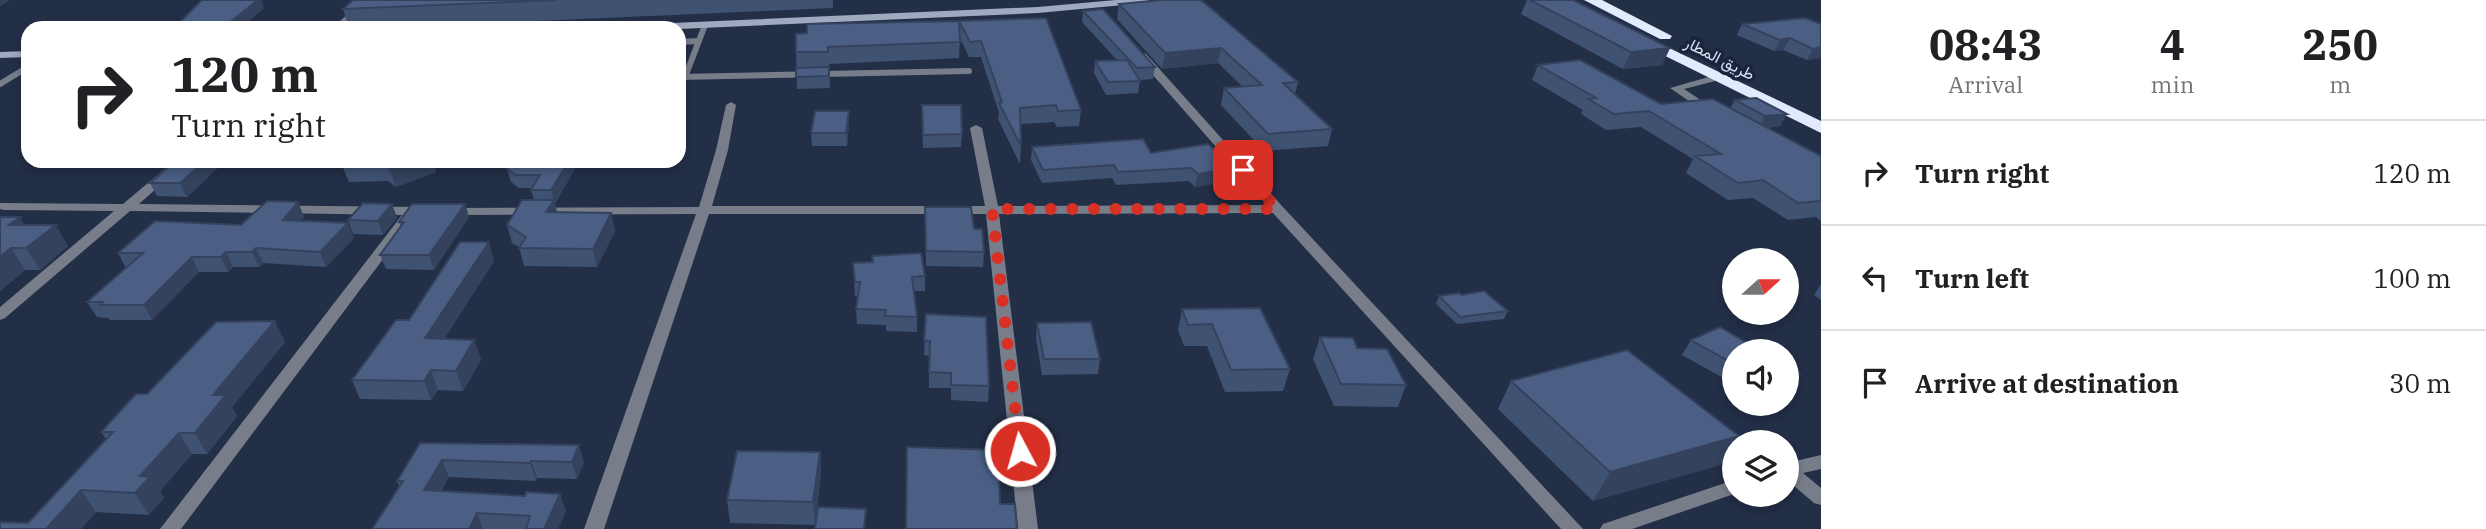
<!DOCTYPE html>
<meta charset="utf-8">
<style>
body{margin:0;font-family:"IBM Plex Serif",Vazirmatn,serif;background:#f2f2f2;color:#202124;height:100vh;display:flex;flex-direction:column;font-size:26px;white-space:nowrap}
*{box-sizing:border-box;margin:0}
p{font-size:23px;color:#757577}
.icon{flex:none;width:38px;height:38px;fill:none;stroke:currentColor;stroke-width:2;stroke-linecap:round;stroke-linejoin:round}
.map{position:relative;flex:1;overflow:hidden}
.panel{display:flex;flex-direction:column;background:#fff;width:665px}
.panel>*{flex:none}
.guide{position:absolute;left:21px;top:21px;width:665px;height:147px;border-radius:21px;box-shadow:0 4px 10px #0003;background:#fff;color:#202124;overflow:hidden}
.needle{width:46px;rotate:69deg}
.tools{position:absolute;left:1722px;top:248px;display:grid;gap:14px}
.tools a{display:grid;place-items:center;width:77px;height:77px;border-radius:50%;background:#fff;box-shadow:0 4px 10px #0003;font-size:35px}
.pin{position:absolute;display:grid;place-items:center;width:60px;height:60px;color:#fff;margin:-30px;border-radius:14px;box-shadow:0 4px 10px #0006}
.me{position:absolute;width:77px;margin:-38px;rotate:354deg;stroke-linejoin:round;filter:drop-shadow(0 0 5px #0008)}
.turn{display:flex;align-items:center;gap:24px;height:147px;padding:0 35px;font-size:32px}
.turn .icon{width:91px;height:91px;stroke-width:2.5}
.turn b{display:block;font-size:49px;line-height:60px}
.eta{display:flex;justify-content:space-evenly;align-items:center;height:119px;text-align:center}
.eta b{font-size:42px;font-weight:700;line-height:49px}
ul{padding:0;list-style:none}
li{display:flex;align-items:center;gap:21px;height:105px;padding:0 35px;border-top:2px solid #e0e0e0}
li div{flex:1}
li b{display:block;font-size:26px}
li em{font-style:normal}
main{display:flex;flex:1;min-height:0}
.map>svg:first-child{display:block}
.lines{fill:none;stroke-linecap:round;stroke-linejoin:round}
.lane{stroke:#777e8a;stroke-width:6}
.street{fill:#777e8a;fill-rule:evenodd}
.secondary{fill:#9faabe;fill-rule:evenodd}
.highway{fill:#e1ebfd;fill-rule:evenodd}
.wall{fill:#405272}
.shaded-wall{fill:#34425d}
.building{fill:#4b5f85;stroke:#34425d;stroke-width:2}
.route{stroke:#d93025;stroke-width:12;stroke-dasharray:0 21.6}
.labels{text-anchor:middle;stroke-width:7;stroke-linejoin:round;paint-order:stroke}
.far-street-label{font-size:16px;fill:#d8e0ef;stroke:#19253c}
</style>
<main>
<div class="map">
<svg width="1821" height="529" viewBox="0 0 1821 529">
<rect width="100%" height="100%" fill="#232f47"/>
<g class="lines">
<path class="lane" d="M679 42 698 41
M681 75 687 72 705 25
M679 77 969 71
M0 84 28 67"/>
<path class="street" d="M364 0H373L343 28H332Z
M1142 53 1146 54 1282 206 1583 529H1561L1273 213 999 214 1038 529H1018L986 214H709L604 529H584L696 214 449 215 443 211 444 208 699 207 716 150 726 105 731 102 736 105 728 150 712 206H985L970 128 976 125 982 128 998 206 1267 205 1138 58 1137 56Z
M1719 74 1724 77 1723 79 1684 89 1713 108V112H1705L1670 88Z
M174 161H187L139 204 425 207 431 211 425 215H416L181 529H160L402 215 130 211 5 318 0 320V307L114 211 4 210 0 209V203L123 204Z
M1821 455V469L1803 473 1821 488V505L1814 503 1787 480V463Z
M1734 480V494L1632 529H1600L1603 524Z"/>
<path class="secondary" d="M1116 0H1149L1145 3 1038 13 679 29 621 28 626 25 1038 7Z
M28 51V57L0 58V52Z"/>
<path class="highway" d="M1584 0H1602L1672 36 1670 39H1660Z
M1642 35 1821 121V133L1637 42 1635 39Z"/>
</g>
<path class="wall" d="M353 0H833V8L375 28H349L343 9Z
M1527 0H1573L1670 48 1662 65 1623 69 1521 14Z
M1119 4 1298 82 1295 94 1332 129 1328 146 1264 151 1221 105 1224 88 1243 87 1218 63 1162 69 1117 19Z
M264 8 240 28H174Z
M1083 11 1155 67 1153 79 1140 80 1138 93 1106 95 1094 73 1095 61 1117 60 1082 22Z
M959 21 1081 110 1079 126 1057 127 1054 122 1021 124V146L1020 164 998 119 999 113 981 57H969L960 38 959 58 829 64 830 88 797 89 796 52Z
M1742 24H1821V58L1807 60 1783 50 1774 51 1737 35Z
M1538 65 1661 104 1730 108 1735 100 1787 114 1780 126 1767 128 1821 156V221L1816 217 1788 220 1753 198 1728 200 1686 173 1693 159 1641 127 1606 130 1581 114 1583 110 1532 80Z
M922 105 962 134 961 147 923 148Z
M849 111V123L847 146H812L811 133Z
M1032 147 1151 153 1231 181 1195 187 1189 181 1116 185 1112 178 1042 183 1031 160Z
M175 161H225L187 197 157 196 150 183Z
M433 161 436 172 396 187 388 181 349 182 341 163Z
M577 165 555 204 557 212 611 213 615 231 597 267 524 266 519 247 512 243 507 225 534 200 531 190 532 188H519L511 182 507 169Z
M298 202 304 217 301 221 354 238 326 267 263 263 259 267H233L228 272H199L152 320H110L108 318 97 317 87 302 126 268 118 253 241 225Z
M392 204 397 218 383 235 353 234 348 220Z
M465 204 469 217 434 270 386 269 380 255 401 227 399 222Z
M925 207 974 229 984 252 983 267 926 266Z
M0 217 25 225 68 246 40 270H25L0 291Z
M494 261 444 339 474 340 481 360 463 391 438 390 431 400 360 399 352 380 409 320Z
M853 263 925 276V291H914L917 317V332L886 331V325L857 324 856 309 858 296H855Z
M1821 284V300L1814 295Z
M1462 295 1508 311 1504 319 1457 324 1436 304 1439 296Z
M1260 308 1290 369 1283 391 1225 392 1207 346H1184L1178 330 1182 309Z
M926 314 989 386 988 402 951 400V388H929V356L924 355Z
M1037 323 1100 359 1098 374 1042 375 1036 338Z
M1320 337 1357 348 1406 385 1398 407 1334 406 1313 359Z
M1691 340 1734 352V384L1682 355Z
M285 342 232 407 237 416 207 454H192L160 491 164 498 149 515 96 512 81 529H0L28 523 106 439 101 432Z
M1511 381 1739 436 1720 465 1593 501 1498 409Z
M420 443 584 462 577 479 537 478 536 481 449 477 441 491 566 511 558 529H372L399 486 397 481Z
M820 452 821 475 815 525 730 523 727 500Z"/>
<path class="shaded-wall" d="M0 0H10L0 6Z
M258 0H261L264 8 240 28H230L228 24Z
M679 30 681 48 679 61Z
M1790 38 1783 50 1774 51 1780 40Z
M1821 47V58L1807 60 1813 49Z
M1221 48 1218 63 1162 69 1165 53Z
M1670 48 1662 65 1623 69 1631 52Z
M849 111V123L847 146 846 133Z
M1787 114 1780 126 1758 129 1765 116Z
M205 161H225L187 197 180 183Z
M408 161H433L436 172 396 187 389 168Z
M569 161H577V165L555 204 551 190Z
M1234 168 1231 181 1195 187 1198 174Z
M554 200 558 217 546 212Z
M298 202 304 217 289 234 283 220Z
M392 204 397 218 383 235 378 221Z
M465 204 469 217 434 270 429 255Z
M611 213 615 231 597 267 593 249Z
M20 217 33 238 9 225Z
M348 223 354 238 326 267 320 252Z
M56 225 68 246 40 270 26 248Z
M489 242 494 261 432 358 425 338Z
M11 248 25 270 0 291V257Z
M256 248 263 263 259 267 252 252Z
M226 252 233 267 228 272 221 257Z
M192 257 199 272 152 320 144 305Z
M275 321 285 342 232 407 237 416 207 454 195 433 213 395Z
M474 340 481 360 463 391 456 371Z
M431 370 438 390 431 400 424 381Z
M1800 374 1789 389H1787V378Z
M179 433 192 454 160 491 164 498 149 515 135 493 140 476Z
M1739 436 1720 465 1593 501 1610 472Z
M579 445 584 462 577 479 572 462Z
M820 452 821 475 815 525 813 502Z
M442 460 449 477 432 508 424 490Z
M531 461 537 478 536 481 530 463Z
M81 490 96 512 81 529H46Z
M560 494 566 511 558 529H546L545 527Z
M477 513 483 529H469Z"/>
<path class="building" d="M202 0H258L228 24 204 25V28H174Z
M353 0H557L343 9Z
M1162 0H1201L1298 82 1283 83 1332 129 1268 134 1224 88 1262 85 1221 48 1165 53 1119 4Z
M1530 0H1573L1670 48 1631 52Z
M1103 9 1155 67 1137 68 1083 11Z
M1046 18 1081 110 1058 111 1056 105 1020 108 1021 146 999 103 1002 102 981 41 970 42 959 21Z
M1805 18 1821 24V47L1813 49 1790 38 1780 40 1742 24Z
M959 21 960 42 828 47V52H796V34L807 33V24Z
M1127 60 1140 81 1108 82 1095 61Z
M1580 60 1661 104 1713 99 1821 156V201L1798 203 1763 180 1738 183 1695 156 1721 154 1649 111 1614 114 1588 99 1596 98 1538 65Z
M829 67V76L796 77V68Z
M1756 98 1787 114 1765 116 1735 100Z
M922 105H961L962 134 923 135Z
M815 111H849L846 133H811Z
M1143 139 1151 153 1208 144 1234 168 1198 174 1191 168 1118 172 1114 165 1043 170 1032 147Z
M175 161H205L180 183H150Z
M343 161H408L389 168 382 162 341 163Z
M513 161H569L551 190H531L540 175H516L507 169Z
M522 200H554L546 212 611 213 593 249 519 248 526 237 507 225Z
M267 201 298 202 283 220 348 223 320 252 256 248 252 252H226L221 257H192L144 305H100L103 302H87L143 253H118L155 221 241 225Z
M363 203 392 204 378 221 348 220Z
M412 204H465L429 255H380L404 222H399Z
M925 207H971L974 229H982L984 252 926 251Z
M0 217H20L9 225H56L26 248H11L0 257Z
M460 242H489L425 338 474 340 456 371 431 370 424 381 352 380 396 320H409Z
M921 253 925 276 912 277 917 317 885 316 886 310 856 309 860 282H855L853 263 873 262 872 256Z
M1484 291 1508 311 1460 317 1439 296 1459 293 1462 295Z
M1260 308 1290 369 1231 370 1212 324 1188 325 1182 309Z
M926 314 986 317 989 386 951 385V373L929 372 930 341 924 340Z
M275 321 213 395H226L195 433H179L140 476 150 477 135 493 81 490 46 529H0V522L28 523 113 432H101L136 394H147L216 322Z
M1091 322 1100 359H1044L1037 323Z
M1720 327 1762 352H1734V364L1691 340Z
M1320 337 1353 338 1357 348 1387 349 1406 385 1341 384Z
M1627 350 1739 436 1610 472 1511 381Z
M1787 366 1800 374 1787 378Z
M420 443 579 445 572 462 531 461 530 463 442 460 424 490 525 496 526 492 560 494 545 527H557L556 529H526L530 516 477 513 469 529H372L403 481H397Z
M907 447 998 450 1000 504H1015L1017 529H906Z
M737 451 820 452 813 502 727 500Z
M818 507 866 509 864 529H815Z"/>
<g class="lines">
<path class="route" d="M1020 451 992 209H1277L1243 170"/>
</g>
<g class="labels">
<g class="far-street-label">
<text transform="translate(1720 58) rotate(27)" y="6">طريق المطار</text>
</g>
</g>
</svg>
<div class="tools">
<a><svg class="needle" viewBox="-14 -14 28 28"><path d="M0-13l5 13h-10z" fill="#e53935"/><path d="M0 13l5-13h-10z" fill="#757577"/></svg></a>
<a><svg class="icon" aria-label="sound" viewBox="0 0 24 24"><path d="M4 9h4l5-4v14l-5-4H4zM17 9q2 3 0 6"/></svg></a>
<a><svg class="icon" aria-label="layers" viewBox="0 0 24 24"><path d="M12 4l9 5-9 5-9-5zM3 14l9 5 9-5"/></svg></a>
</div>
<div class="pin" style="left:1243px;top:170px;background:#d93025"><svg class="icon" aria-label="arrive" viewBox="0 0 24 24"><path d="M6 21V4h12l-3 4 3 4H6"/></svg></div>
<svg class="me" style="left:1020px;top:451px" viewBox="-20 -20 40 40"><circle r="17" fill="#d93025" stroke="#fff" stroke-width="3"/><path d="M0-11L8 9 0 5-8 9z" fill="#fff"/></svg>
<div class="guide">
<div class="turn"><svg class="icon" aria-label="right" viewBox="0 0 24 24"><path d="M7 20v-9h11M14 6l5 5-5 5"/></svg><div><b>120 m</b>Turn right</div></div>
</div>
</div>
<section class="panel">
<div class="eta">
<div><b>08:43</b><p>Arrival</p></div>
<div><b>4</b><p>min</p></div>
<div><b>250</b><p>m</p></div>
</div>
<ul>
<li><svg class="icon" aria-label="right" viewBox="0 0 24 24"><path d="M7 20v-9h11M14 6l5 5-5 5"/></svg><div><b>Turn right</b></div><em>120 m</em></li>
<li><svg class="icon" aria-label="left" viewBox="0 0 24 24"><path d="M17 20v-9H6M10 6l-5 5 5 5"/></svg><div><b>Turn left</b></div><em>100 m</em></li>
<li><svg class="icon" aria-label="arrive" viewBox="0 0 24 24"><path d="M6 21V4h12l-3 4 3 4H6"/></svg><div><b>Arrive at destination</b></div><em>30 m</em></li>
</ul>
</section>
</main>
